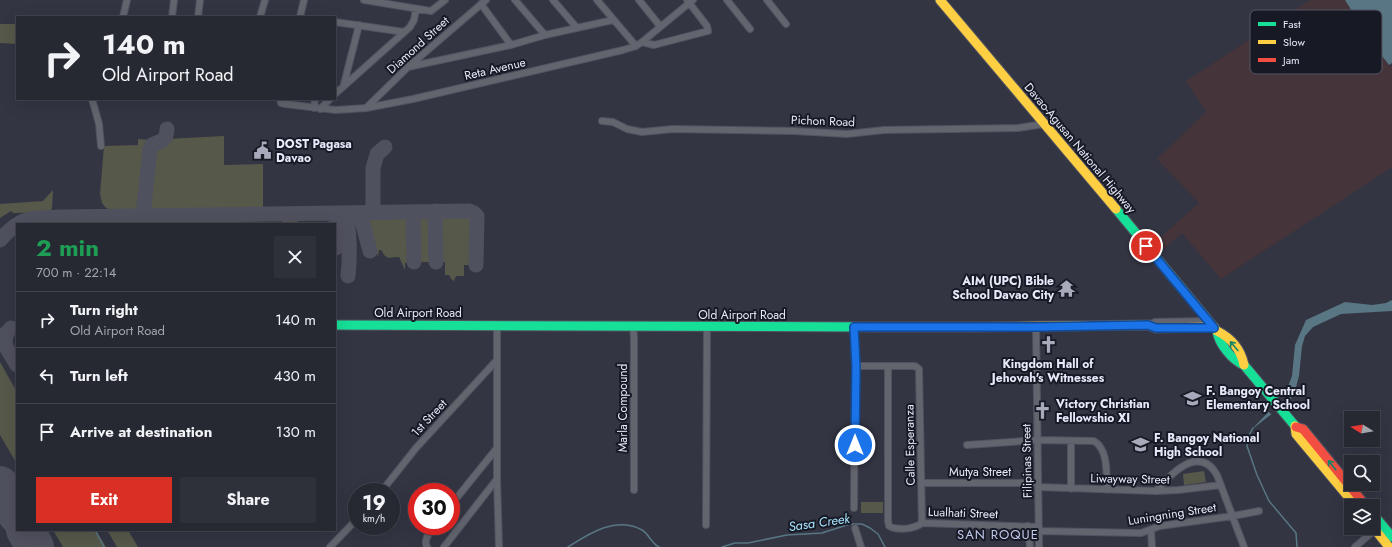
<!DOCTYPE html>
<meta charset="utf-8">
<style>
body{margin:0;font-family:Jost,sans-serif;background:#2e303a;color:#f1f3f6;height:100vh;display:flex;flex-direction:column;font-size:15px;white-space:nowrap}
*{box-sizing:border-box;margin:0}
p{font-size:13px;color:#a4a6ac}
.icon{flex:none;width:22px;height:22px;fill:none;stroke:currentColor;stroke-width:2;stroke-linecap:round;stroke-linejoin:round}
.map{position:relative;flex:1;overflow:hidden}
.sheet{position:absolute;left:16px;top:223px;width:320px;height:308px;display:flex;flex-direction:column;background:#262832;border-radius:0px;box-shadow:0 4px 16px #0002,0 0 0 1px #42444d}
.sheet>*{flex:none}
.hud{position:absolute;left:16px;top:16px;width:320px;height:84px;border-radius:0px;box-shadow:0 4px 16px #0002,0 0 0 1px #42444d;background:#262832;color:#f1f3f6;overflow:hidden}
.needle{width:26px;rotate:281deg}
.controls{position:absolute;left:1344px;top:411px;display:grid;gap:8px}
.controls a{display:grid;place-items:center;width:36px;height:36px;border-radius:0px;background:#262832;box-shadow:0 4px 16px #0002,0 0 0 1px #42444d;font-size:20px}
.speed{position:absolute;left:348px;top:483px;display:flex;gap:8px;font-size:20px;font-weight:700;text-align:center}
.speed>*{display:grid;place-content:center;width:52px;height:52px;border-radius:50%;background:#262832;box-shadow:0 4px 16px #0002,0 0 0 1px #42444d;line-height:1}
.speed small{font-size:10px;font-weight:400}
.speed .limit{border:6px solid #d22;background:#fff;color:#111}
.pin{position:absolute;display:grid;place-items:center;width:34px;height:34px;color:#fff;margin:-17px;border:2px solid #fff;border-radius:50%;box-shadow:0 1px 4px #0007}
.me{position:absolute;width:44px;margin:-22px;rotate:0deg;stroke-linejoin:round;filter:drop-shadow(0 0 3px #0008)}
.turn{display:flex;align-items:center;gap:14px;height:84px;padding:0 20px;font-size:18px}
.turn .icon{width:52px;height:52px;stroke-width:2.5}
.turn b{display:block;font-size:28px;line-height:34px}
.round{display:grid;place-items:center;flex:none;width:42px;height:42px;border-radius:0px;background:#2e303a}
.summary{display:flex;align-items:center;justify-content:space-between;height:68px;padding:0 20px}
h1{font-size:24px;font-weight:700;line-height:30px;color:#1e9e55}
.button{display:flex;gap:8px;margin-top:auto;padding:8px 20px}
.button a{flex:1;height:46px;border-radius:0px;background:#d93025;color:#fff;font-size:16px;font-weight:700;line-height:46px;text-align:center}
.button a+a{background:#2e303a;color:#f1f3f6}
ul{padding:0;list-style:none}
li{display:flex;align-items:center;gap:12px;height:56px;padding:0 20px;border-top:1px solid #42444d}
li div{flex:1}
li b{display:block;font-size:15px}
li em{font-style:normal}
.map>svg:first-child{display:block}
.industrial{fill:#453439}
.green{fill:#56584a}
.water{fill:#587683}
.pier{fill:#333543}
.lines{fill:none;stroke-linecap:round;stroke-linejoin:round}
.stream{stroke:#587683;stroke-width:1.5}
.taxiway{stroke:#50515e;stroke-width:15}
.runway{stroke:#50515e;stroke-width:38}
.street-casing{stroke:#515260;stroke-width:8}
.fast-casing{stroke:#515260;stroke-width:11}
.slow-casing{stroke:#515260;stroke-width:11}
.jam-casing{stroke:#515260;stroke-width:11}
.street{stroke:#62646e;stroke-width:6}
.fast{stroke:#16e098;stroke-width:9}
.slow{stroke:#ffcf43;stroke-width:9}
.jam{stroke:#f24e42;stroke-width:9}
.oneway{stroke:#168664}
.route-casing{stroke:#114b97;stroke-width:10}
.route{stroke:#1a73e8;stroke-width:7}
.labels{text-anchor:middle;stroke-width:4;stroke-linejoin:round;paint-order:stroke}
.street-label{font-size:12px;fill:#e6e9fa;stroke:#171925}
.poi-label{font-size:12px;font-weight:bold;fill:#e6e9fa;stroke:#171925;text-anchor:start}
.water-label{font-size:13px;font-style:italic;fill:#a7e5ff;stroke:#171925}
.neighbourhood-label{font-size:13px;letter-spacing:1px;fill:#c2c8ea;stroke:#171925}
.key{fill:#171925;stroke:#555765;stroke-width:1}
.key-label{font-size:11px;fill:#e6e9fa}
</style>
<div class="map">
<svg width="1392" height="547" viewBox="0 0 1392 547">
<rect width="100%" height="100%" fill="#333543"/>
<path class="industrial" d="M1310 0H1345L1370 40 1389 65 1392 67V167L1221 279 1182 233 1161 251 1154 243 1199 203 1157 159 1206 112 1186 81Z"/>
<path class="green" d="M0 24H17V44L0 43Z
M224 136V165L263 164V208L146 210 153 148 164 143 167 139Z
M138 139 149 140 140 207 136 210 111 211 105 207 102 203 100 194 104 146 138 145Z
M53 190 52 208 50 212 13 213 11 211 0 218V204L43 201Z
M471 216 474 218 475 221 474 263 471 265H464V276H456L454 281 452 280 449 275H445V262H438L437 245 440 244V237H437V217Z
M363 217H412V262L405 263V270L399 257H395L389 258 385 256 381 250H379L378 257 376 250 373 251Z
M416 217H433L434 237H432V245H434V262H416Z
M225 219 241 220 243 224H222L223 220Z
M282 219H296L299 224H282Z
M182 220V224H116L118 221Z
M205 220H216L218 224H201Z
M101 222 105 224H31L36 223Z
M0 362 17 392V464L0 435Z
M1204 471 1206 482 1184 485 1183 474Z
M861 502H883V513H861Z
M53 530H96L106 547H63Z
M107 530H128L138 547H117Z"/>
<path class="water" d="M1345 0H1392V63L1389 65 1370 40Z
M1392 300V311L1341 314 1313 327 1305 336 1302 346 1299 376 1295 391 1290 400 1251 430 1284 396 1287 389 1292 376 1295 345 1306 320 1345 302 1372 305 1386 303Z"/>
<path class="pier" d="M1283 394 1290 403 1273 416 1267 410Z"/>
<g class="lines">
<path class="stream" d="M1253 428 1248 437 1247 446 1257 475 1269 501 1296 533 1297 547
M95 530 104 547
M568 547C590 533 616 516 642 530 649 534 651 543 659 547
M722 547 735 543H748L787 535 822 533 850 524H862L870 528 878 534 885 547"/>
<path class="taxiway" d="M435 211 436 262
M413 212 414 262
M346 213C350 235 350 255 348 276
M360 213 370 251
M371 213 373 204V168L377 154 385 147
M143 216 150 150 152 145C162 140 166 142 167 129
M335 225C339 232 339 240 336 248
M0 240C23 214 31 219 63 217L469 211 474 213 477 216 476 265
M0 335 6 347C4 340 6 333 11 328
M0 341 6 347 17 365
M27 533 29 530"/>
<path class="runway" d="M0 485 17 515
M25 530 35 547"/>
<defs>
<path id="street" d="M364 0 431 11 445 0
M515 0 545 35
M553 0 577 28
M597 0 636 46
M639 0 660 26
M727 0 750 29
M767 0 786 24
M481 4 511 45
M123 17 127 0
M172 17 174 0
M198 17 200 0
M260 17 265 0
M300 17 304 0
M335 22 404 32
M642 42 654 45 708 31 707 26 687 0
M408 67 511 45 545 35 613 20
M344 84 359 25
M335 94 410 27 414 20 416 9
M92 99 99 124 101 146
M280 99 281 103 285 104 336 110 366 108 413 99 623 50 636 46 642 42 693 0
M314 108 315 99
M366 108 408 67 486 0
M320 109 330 99
M602 121 613 122 627 129 642 132 673 129 794 131 847 134 884 130 1018 128 1044 124
M497 325V479L499 547
M1148 325 1155 322 1209 321
M633 327 634 337V490
M854 327 855 366 854 508
M1036 327 1039 547
M855 366H915L919 369 922 523
M888 366V521L889 526C898 531 914 529 922 523L1039 527
M1071 441V489
M967 445 1038 440 1094 441C1109 450 1106 475 1107 490
M921 483H1038
M1038 487 1156 491 1178 490 1221 485
M1156 491C1170 475 1199 443 1217 475L1244 547
M381 492 416 448 496 361
M451 505 497 448
M706 525 707 327
M1028 526 1030 547
M855 528 861 547
M1151 530 1152 547
M1039 531 1141 533 1160 526 1233 516 1259 511
M330 547 357 519
M427 547C423 540 430 532 434 526
M444 547 497 479
M1355 547 1377 528"/>
<path id="fast" d="M1116 209 1217 331C1219 344 1232 360 1244 365L1296 427
M335 325 877 327
M1373 514 1392 537"/>
<path id="slow" d="M940 0 1116 209
M976 327 1148 325 1156 328 1214 327
M1217 331C1231 338 1241 350 1244 365
M1295 426 1296 434 1356 506
M1373 527 1389 547"/>
<path id="jam" d="M877 327H976
M1296 427 1303 429 1366 506"/>
</defs>
<use href="#street" class="street-casing"/>
<use href="#fast" class="fast-casing"/>
<use href="#slow" class="slow-casing"/>
<use href="#jam" class="jam-casing"/>
<use href="#street" class="street"/>
<use href="#fast" class="fast"/>
<use href="#slow" class="slow"/>
<use href="#jam" class="jam"/>
</g>
<defs><path id="oneway-shaft" d="M-6 0H5M1.5-3L5.5 0L1.5 3" fill="none" stroke-width="1.6" stroke-linecap="round" stroke-linejoin="round"/></defs>
<g class="oneway">
<use href="#oneway-shaft" transform="translate(1234 346) rotate(-130)"/>
<use href="#oneway-shaft" transform="translate(1332 465) rotate(-129)"/>
</g>
<g class="lines">
<defs>
<path id="route" d="M855 445 856 366 854 327H1036L1148 325 1156 328H1214L1146 246"/>
</defs>
<use href="#route" class="route-casing"/>
<use href="#route" class="route"/>
</g>
<defs>
<symbol id="civic-bare" viewBox="-9 -9 18 18"><path d="M-.6-6.5H3V-4.5H.6V-3L4-1V1h2V6H-6V1h2V-1L-.6-3ZM-1.2 2.5V6h2.4V2.5Z" fill="#a7aaba" stroke="#171925" stroke-width="2.5" paint-order="stroke"/></symbol>
<symbol id="temple-bare" viewBox="-9 -9 18 18"><path d="M0-6L5-2H3V0L6.5 2.5H4V6H1.5V3h-3V6H-4V2.5H-6.5L-3 0V-2H-5Z" fill="#a7aaba" stroke="#171925" stroke-width="2.5" paint-order="stroke"/></symbol>
<symbol id="church-bare" viewBox="-9 -9 18 18"><path d="M-1.2-6h2.4v3.5h3.3v2.4h-3.3V6h-2.4V-.1h-3.3v-2.4h3.3Z" fill="#a7aaba" stroke="#171925" stroke-width="2.5" paint-order="stroke"/></symbol>
<symbol id="school-bare" viewBox="-9 -9 18 18"><path d="M0-5L7-2L0 1L-7-2ZM-4 1L0 2.5L4 1V4Q0 6-4 4Z" fill="#a7aaba" stroke="#171925" stroke-width="2.5" paint-order="stroke"/></symbol>
</defs>
<g fill-rule="evenodd">
<use href="#civic-bare" x="250" y="138" width="25" height="25"/>
<use href="#temple-bare" x="1054" y="276" width="25" height="25"/>
<use href="#church-bare" x="1036" y="332" width="25" height="25"/>
<use href="#school-bare" x="1180" y="386" width="25" height="25"/>
<use href="#church-bare" x="1030" y="398" width="25" height="25"/>
<use href="#school-bare" x="1128" y="432" width="25" height="25"/>
</g>
<g class="labels">
<g class="street-label">
<text transform="translate(418 45) rotate(-42)" y="4">Diamond Street</text>
<text transform="translate(495 69) rotate(-13)" y="4">Reta Avenue</text>
<text transform="translate(823 121) rotate(2)" y="4">Pichon Road</text>
<text transform="translate(1080 148) rotate(50)" y="4">Davao-Agusan National Highway</text>
<text x="418" y="317">Old Airport Road</text>
<text x="742" y="319">Old Airport Road</text>
<text transform="translate(623 408) rotate(-90)" y="4">Marla Compound</text>
<text transform="translate(429 418) rotate(-47)" y="4">1st Street</text>
<text transform="translate(910 445) rotate(-91)" y="4">Calle Esperanza</text>
<text transform="translate(1027 461) rotate(-91)" y="4">Filipinas Street</text>
<text x="980" y="476">Mutya Street</text>
<text transform="translate(1130 479) rotate(1)" y="4">Liwayway Street</text>
<text transform="translate(963 513) rotate(2)" y="4">Lualhati Street</text>
<text transform="translate(1172 514) rotate(-9)" y="4">Luningning Street</text>
</g>
<g class="poi-label">
<text x="276" y="148">DOST Pagasa<tspan x="276" dy="14">Davao</tspan></text>
<text x="1054" y="285" text-anchor="end">AIM (UPC) Bible<tspan x="1054" dy="14">School Davao City</tspan></text>
<text x="1048" y="368" text-anchor="middle">Kingdom Hall of<tspan x="1048" dy="14">Jehovah's Witnesses</tspan></text>
<text x="1206" y="395">F. Bangoy Central<tspan x="1206" dy="14">Elementary School</tspan></text>
<text x="1056" y="408">Victory Christian<tspan x="1056" dy="14">Fellowshio XI</tspan></text>
<text x="1154" y="442">F. Bangoy National<tspan x="1154" dy="14">High School</tspan></text>
</g>
<g class="water-label">
<text transform="translate(819 522) rotate(-8)" y="5">Sasa Creek</text>
</g>
<g class="neighbourhood-label">
<text x="998" y="539">SAN ROQUE</text>
</g>
</g>
<rect x="1250" y="10" width="132" height="64" rx="6" class="key"/>
<rect x="1258" y="22" width="18" height="4" fill="#16e098"/>
<rect x="1258" y="40" width="18" height="4" fill="#ffcf43"/>
<rect x="1258" y="58" width="18" height="4" fill="#f24e42"/>
<g class="key-label">
<text x="1283" y="28">Fast</text>
<text x="1283" y="46">Slow</text>
<text x="1283" y="64">Jam</text>
</g>
</svg>
<div class="controls">
<a><svg class="needle" viewBox="-14 -14 28 28"><path d="M0-13l5 13h-10z" fill="#e53935"/><path d="M0 13l5-13h-10z" fill="#a4a6ac"/></svg></a>
<a><svg class="icon" aria-label="search" viewBox="0 0 24 24"><circle cx="10" cy="10" r="6"/><path d="M15 15l6 6"/></svg></a>
<a><svg class="icon" aria-label="layers" viewBox="0 0 24 24"><path d="M12 4l9 5-9 5-9-5zM3 14l9 5 9-5"/></svg></a>
</div>
<div class="speed"><div>19<small>km/h</small></div><div class="limit">30</div></div>
<div class="pin" style="left:1146px;top:246px;background:#d93025"><svg class="icon" aria-label="arrive" viewBox="0 0 24 24"><path d="M6 21V4h12l-3 4 3 4H6"/></svg></div>
<svg class="me" style="left:855px;top:445px" viewBox="-20 -20 40 40"><circle r="17" fill="#1a73e8" stroke="#fff" stroke-width="3"/><path d="M0-11L8 9 0 5-8 9z" fill="#fff"/></svg>
<div class="hud">
<div class="turn"><svg class="icon" aria-label="right" viewBox="0 0 24 24"><path d="M7 20v-9h11M14 6l5 5-5 5"/></svg><div><b>140 m</b>Old Airport Road</div></div>
</div>
<section class="sheet">
<div class="summary"><div><h1>2 min</h1><p>700 m · 22:14</p></div><a class="round"><svg class="icon" aria-label="close" viewBox="0 0 24 24"><path d="M6 6l12 12M18 6L6 18"/></svg></a></div>
<ul>
<li><svg class="icon" aria-label="right" viewBox="0 0 24 24"><path d="M7 20v-9h11M14 6l5 5-5 5"/></svg><div><b>Turn right</b><p>Old Airport Road</p></div><em>140 m</em></li>
<li><svg class="icon" aria-label="left" viewBox="0 0 24 24"><path d="M17 20v-9H6M10 6l-5 5 5 5"/></svg><div><b>Turn left</b></div><em>430 m</em></li>
<li><svg class="icon" aria-label="arrive" viewBox="0 0 24 24"><path d="M6 21V4h12l-3 4 3 4H6"/></svg><div><b>Arrive at destination</b></div><em>130 m</em></li>
</ul>
<div class="button"><a>Exit</a><a>Share</a></div>
</section>
</div>
